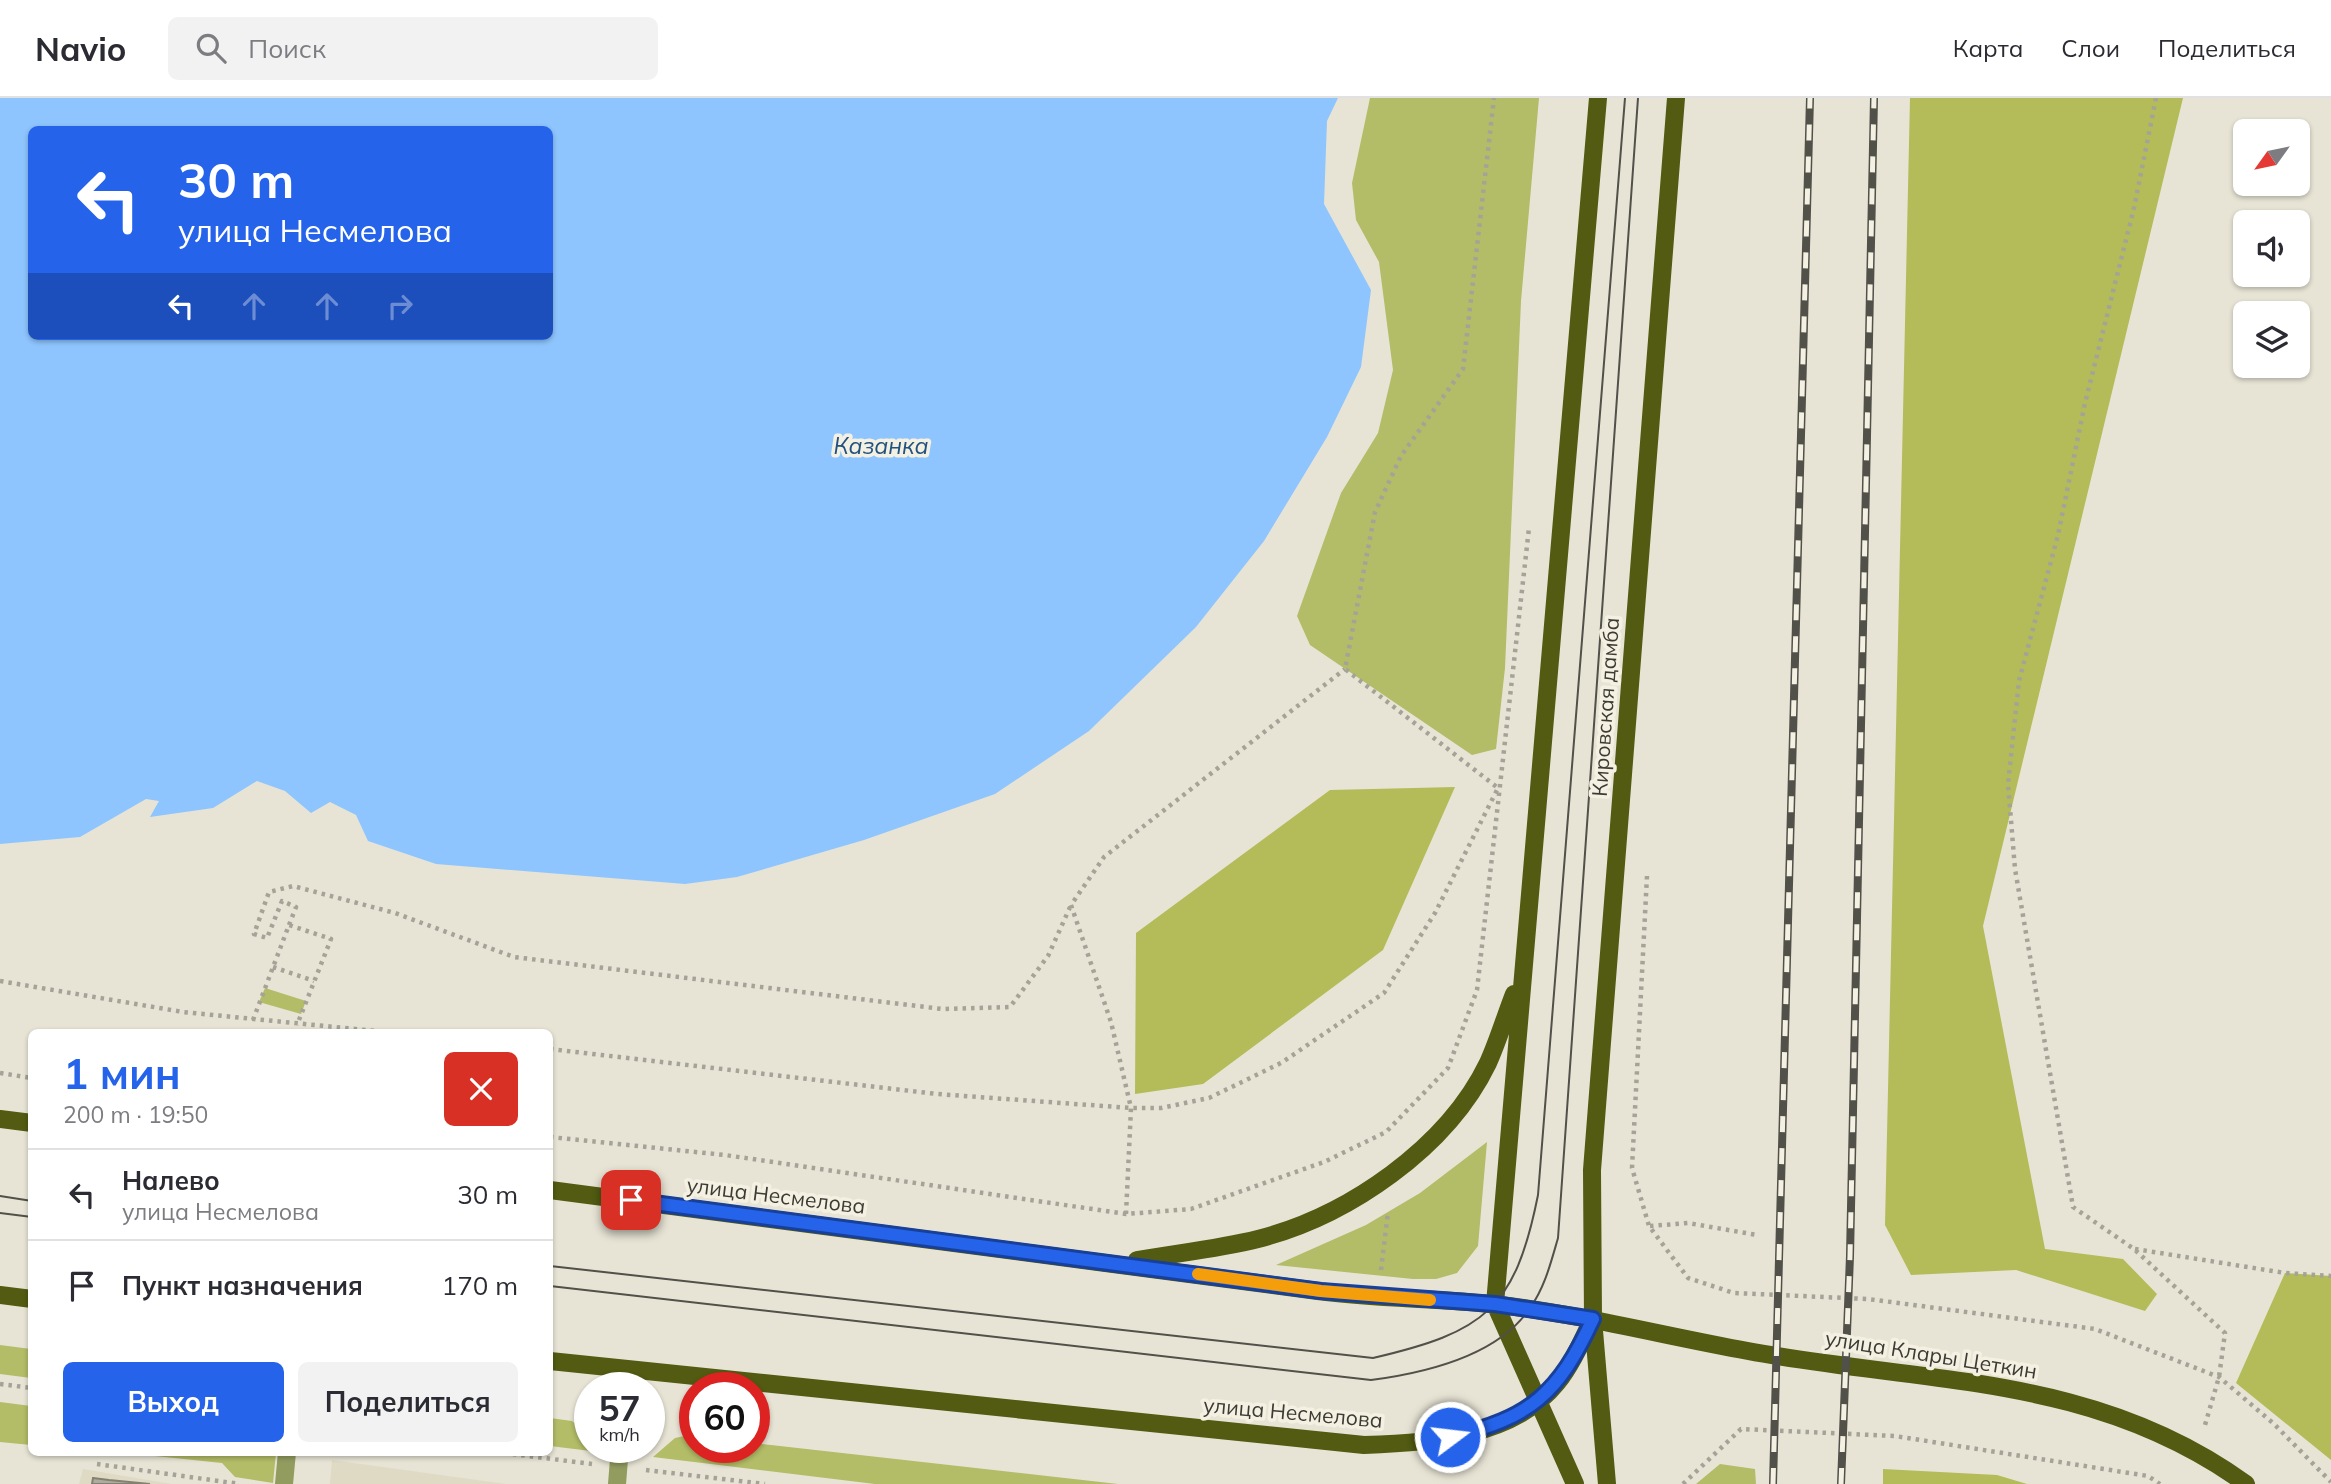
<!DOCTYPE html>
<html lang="ru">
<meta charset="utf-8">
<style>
body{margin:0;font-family:Mulish,sans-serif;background:#f2f2f3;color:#2b2b33;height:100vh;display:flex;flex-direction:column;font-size:26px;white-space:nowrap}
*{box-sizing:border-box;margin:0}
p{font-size:23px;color:#7c7c81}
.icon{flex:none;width:38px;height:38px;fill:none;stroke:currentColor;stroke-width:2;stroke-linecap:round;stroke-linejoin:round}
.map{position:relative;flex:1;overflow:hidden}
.sheet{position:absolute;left:28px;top:931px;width:525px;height:427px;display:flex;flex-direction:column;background:#fff;border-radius:10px;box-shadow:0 2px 5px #0004}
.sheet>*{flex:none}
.guide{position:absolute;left:28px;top:28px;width:525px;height:214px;border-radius:10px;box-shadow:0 2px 5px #0004;background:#2563eb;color:#fff;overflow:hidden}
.needle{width:46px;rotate:237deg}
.buttons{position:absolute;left:2233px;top:21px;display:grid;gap:14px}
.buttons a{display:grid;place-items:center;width:77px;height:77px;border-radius:10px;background:#fff;box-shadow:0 2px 5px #0004;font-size:35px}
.speed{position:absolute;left:574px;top:1274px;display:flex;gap:14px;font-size:35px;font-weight:700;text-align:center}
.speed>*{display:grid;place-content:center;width:91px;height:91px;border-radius:50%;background:#fff;box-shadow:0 2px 5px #0004;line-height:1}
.speed small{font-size:18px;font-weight:400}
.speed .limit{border:10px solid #d22;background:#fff;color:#111}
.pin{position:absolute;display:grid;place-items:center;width:60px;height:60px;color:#fff;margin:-30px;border-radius:14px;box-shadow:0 4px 10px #0006}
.me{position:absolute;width:77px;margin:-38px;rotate:75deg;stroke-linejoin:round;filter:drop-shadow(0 0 5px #0008)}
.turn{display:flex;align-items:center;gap:24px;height:147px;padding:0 35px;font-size:32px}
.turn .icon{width:91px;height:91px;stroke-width:2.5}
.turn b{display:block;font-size:49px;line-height:60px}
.lanes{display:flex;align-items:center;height:66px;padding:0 35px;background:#0003;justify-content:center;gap:35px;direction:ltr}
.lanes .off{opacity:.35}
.round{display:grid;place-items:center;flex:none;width:74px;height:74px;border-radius:10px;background:#f2f2f3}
.headline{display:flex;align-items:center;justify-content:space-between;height:119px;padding:0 35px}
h1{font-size:42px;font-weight:700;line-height:52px;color:#2563eb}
.primary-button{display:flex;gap:14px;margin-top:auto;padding:14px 35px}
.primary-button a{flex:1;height:80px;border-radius:10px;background:#2563eb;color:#fff;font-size:28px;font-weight:700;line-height:80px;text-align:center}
.primary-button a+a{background:#f2f2f3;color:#2b2b33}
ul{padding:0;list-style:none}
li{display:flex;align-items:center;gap:21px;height:91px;padding:0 35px;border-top:2px solid #e1e1e2}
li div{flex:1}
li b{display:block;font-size:26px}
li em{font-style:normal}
header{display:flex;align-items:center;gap:42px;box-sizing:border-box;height:98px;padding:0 35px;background:#fff;border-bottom:2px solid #e1e1e2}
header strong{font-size:33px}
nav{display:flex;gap:38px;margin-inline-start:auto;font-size:24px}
.search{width:490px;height:63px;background:#f2f2f3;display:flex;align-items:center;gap:18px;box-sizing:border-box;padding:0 24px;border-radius:10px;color:#7c7c81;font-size:26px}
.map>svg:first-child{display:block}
.built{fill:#dfdac4}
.green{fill:#b3bc67}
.forest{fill:#b3bc59}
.water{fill:#8ec5fe;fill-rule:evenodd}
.building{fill:#afac9e;stroke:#848173;stroke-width:2}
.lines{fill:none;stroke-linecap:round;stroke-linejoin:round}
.path{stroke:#a5a397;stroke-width:4.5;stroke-dasharray:3.5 5;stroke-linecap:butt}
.minor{stroke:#929c5f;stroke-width:18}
.major{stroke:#525b11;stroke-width:18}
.tram{stroke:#515049;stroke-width:2}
.rail-casing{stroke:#515049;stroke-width:8}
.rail{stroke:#f4f1e2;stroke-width:5;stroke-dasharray:16;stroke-linecap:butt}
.route-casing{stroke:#184099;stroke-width:18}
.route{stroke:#2563eb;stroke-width:12}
.slow{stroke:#f59e0b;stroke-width:12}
.labels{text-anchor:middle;stroke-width:7;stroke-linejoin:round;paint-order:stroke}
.street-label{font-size:21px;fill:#3c3b35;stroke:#f4f1e2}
.water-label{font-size:23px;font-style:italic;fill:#215280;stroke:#f4f1e2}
</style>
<header>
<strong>Navio</strong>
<div class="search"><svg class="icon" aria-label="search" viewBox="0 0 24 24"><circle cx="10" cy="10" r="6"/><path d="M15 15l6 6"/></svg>Поиск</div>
<nav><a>Карта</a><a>Слои</a><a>Поделиться</a></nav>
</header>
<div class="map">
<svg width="2331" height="1386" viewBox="0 0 2331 1386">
<rect width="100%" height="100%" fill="#e7e4d5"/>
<path class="built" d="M332 1362 506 1386H330Z
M83 1371 172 1386H79Z"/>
<path class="green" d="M1370 0H1539L1521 203 1505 570 1496 651 1472 657 1310 547 1297 518 1341 395 1378 335 1393 272 1379 164 1356 122 1352 85Z
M265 890 306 903 301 916 259 904Z
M1487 1044 1478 1148 1457 1175 1436 1181H1413L1276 1167 1366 1127 1420 1095Z
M0 1247 31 1251V1280L0 1276Z
M0 1304 31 1308V1347L0 1344Z
M550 1320 572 1323 588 1337 590 1349H596L599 1354 550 1348Z
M689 1337 695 1338V1349H754V1345L1118 1386H875L653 1359 675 1340Z
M126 1355H276L273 1385 235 1379 222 1365Z
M1720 1366 1755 1371 1756 1386H1696Z"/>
<path class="forest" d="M1910 0H2183L1983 828 2045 1151 2123 1161 2157 1196 2145 1213 2016 1172 1911 1177 1885 1127Z
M1455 689 1383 852 1203 986 1135 996 1136 835 1330 692Z
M2285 1175 2331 1178V1362L2236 1285Z
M1883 1371 1997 1377 2027 1386H1883Z"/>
<path class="water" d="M0 0H1338L1327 23 1324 106 1371 192 1361 269 1327 339 1264 443 1196 529 1089 633 995 696 864 742 737 779 685 786 436 766 368 743 356 717 330 704 311 715 285 693 257 683 213 710 150 719 159 703 146 701 80 739 0 746ZM32 32H550V238H32Z"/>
<path class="building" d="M93 1380 109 1382 150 1386H92Z"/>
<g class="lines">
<path class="path" d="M2156 0 2134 110 2085 305 2058 437 2019 583 2008 686 2015 771 2073 1109 2134 1151 2225 1235 2219 1279 2205 1327
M1647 778 1632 1070 1649 1128 1688 1180 1734 1195 1868 1201 2095 1231 2219 1279 2273 1325 2331 1384
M289 827 296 809 282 803 267 840 254 836 269 794 293 788 395 815 514 859 942 911 1010 909 1048 858 1071 807
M273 869 314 883
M0 883 183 914 386 934
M253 922 289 827 331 841 297 927
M550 951 937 996 1131 1010H1161L1209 1000 1281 965 1384 895 1435 815 1498 690 1345 571 1375 414 1401 358 1463 271 1494 0
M0 975 32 980
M550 1039 725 1057 1126 1116 1191 1111 1324 1064 1386 1034 1448 970 1477 892 1529 430
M1126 1116 1131 1010 1111 924 1071 807 1104 759 1345 571
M1650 1128 1688 1125 1757 1137
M2135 1151 2285 1175 2331 1178
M1381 1172 1388 1114
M0 1286 32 1290
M496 1354 592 1366
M97 1366 240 1386
M646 1372 765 1386
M1683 1386 1741 1331 1895 1338 2148 1378 2160 1386"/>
<path class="minor" d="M626 1290 628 1273
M284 1386 287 1354
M617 1386 620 1349"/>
<path class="major" d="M0 1021 32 1025
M550 1092C806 1125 1062 1159 1318 1193 1378 1201 1439 1200 1500 1207 1584 1217 1665 1238 1748 1253 1924 1286 2093 1275 2246 1386
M1137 1162C1177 1155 1218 1151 1258 1141 1348 1118 1447 1050 1488 965 1498 943 1505 919 1514 896
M0 1197 32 1201
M550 1263 1364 1347C1428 1345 1513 1340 1557 1285 1572 1266 1581 1245 1591 1224
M1575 1386 1495 1206 1598 0
M1607 1386 1593 1221 1592 1072 1676 0"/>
<path class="tram" d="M0 1098 32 1103
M0 1115 32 1119
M550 1168 1373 1260C1484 1234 1515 1212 1538 1097L1625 0
M550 1188 1371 1282C1424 1275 1498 1258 1530 1210 1545 1189 1551 1164 1558 1140L1638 0"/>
<defs>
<path id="rail" d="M1773 1386 1810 0
M1841 1386 1850 1158 1874 0"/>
</defs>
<use href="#rail" class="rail-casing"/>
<use href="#rail" class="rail"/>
</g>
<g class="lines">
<defs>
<path id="route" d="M631 1102 1321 1193 1495 1206 1593 1221C1558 1296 1531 1320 1450 1339"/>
</defs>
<use href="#route" class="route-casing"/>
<use href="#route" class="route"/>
<path class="slow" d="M1198 1176 1321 1193 1430 1202"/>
</g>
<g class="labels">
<g class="street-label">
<text transform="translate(1606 609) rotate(-86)" y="7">Кировская дамба</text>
<text transform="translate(776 1098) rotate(7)" y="7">улица Несмелова</text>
<text transform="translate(1931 1257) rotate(9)" y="7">улица Клары Цеткин</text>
<text transform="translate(1293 1315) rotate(5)" y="7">улица Несмелова</text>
</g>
<g class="water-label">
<text x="881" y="356">Казанка</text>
</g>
</g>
</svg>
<div class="buttons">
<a><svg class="needle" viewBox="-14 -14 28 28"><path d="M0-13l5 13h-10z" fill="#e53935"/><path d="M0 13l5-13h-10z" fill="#7c7c81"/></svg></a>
<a><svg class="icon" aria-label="sound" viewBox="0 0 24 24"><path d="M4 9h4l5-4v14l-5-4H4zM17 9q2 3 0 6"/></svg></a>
<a><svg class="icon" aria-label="layers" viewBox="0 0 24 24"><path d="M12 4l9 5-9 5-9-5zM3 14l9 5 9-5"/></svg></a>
</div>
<div class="speed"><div>57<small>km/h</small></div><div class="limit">60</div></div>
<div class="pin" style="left:631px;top:1102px;background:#d93025"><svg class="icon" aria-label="arrive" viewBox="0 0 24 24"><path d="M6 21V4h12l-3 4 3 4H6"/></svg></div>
<svg class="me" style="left:1450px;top:1339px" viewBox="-20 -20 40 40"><circle r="17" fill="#2563eb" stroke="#fff" stroke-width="3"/><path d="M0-11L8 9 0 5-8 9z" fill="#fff"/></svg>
<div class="guide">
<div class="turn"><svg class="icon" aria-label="left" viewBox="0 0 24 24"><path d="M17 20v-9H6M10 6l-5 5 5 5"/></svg><div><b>30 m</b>улица Несмелова</div></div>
<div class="lanes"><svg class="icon" aria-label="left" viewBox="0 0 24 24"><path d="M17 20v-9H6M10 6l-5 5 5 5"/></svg><svg class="icon off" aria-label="ahead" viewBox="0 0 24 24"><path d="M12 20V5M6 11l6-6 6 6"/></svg><svg class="icon off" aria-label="ahead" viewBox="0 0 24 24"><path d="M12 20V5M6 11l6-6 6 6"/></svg><svg class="icon off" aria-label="right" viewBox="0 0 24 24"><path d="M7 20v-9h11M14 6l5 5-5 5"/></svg></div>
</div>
<section class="sheet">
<div class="headline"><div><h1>1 мин</h1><p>200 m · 19:50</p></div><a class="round" style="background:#d93025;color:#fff"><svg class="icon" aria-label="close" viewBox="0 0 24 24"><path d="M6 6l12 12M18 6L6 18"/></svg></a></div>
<ul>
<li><svg class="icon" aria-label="left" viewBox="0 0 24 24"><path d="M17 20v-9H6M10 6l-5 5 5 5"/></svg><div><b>Налево</b><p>улица Несмелова</p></div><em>30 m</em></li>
<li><svg class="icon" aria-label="arrive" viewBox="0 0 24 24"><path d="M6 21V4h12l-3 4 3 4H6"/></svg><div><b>Пункт назначения</b></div><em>170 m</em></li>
</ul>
<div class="primary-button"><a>Выход</a><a>Поделиться</a></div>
</section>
</div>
